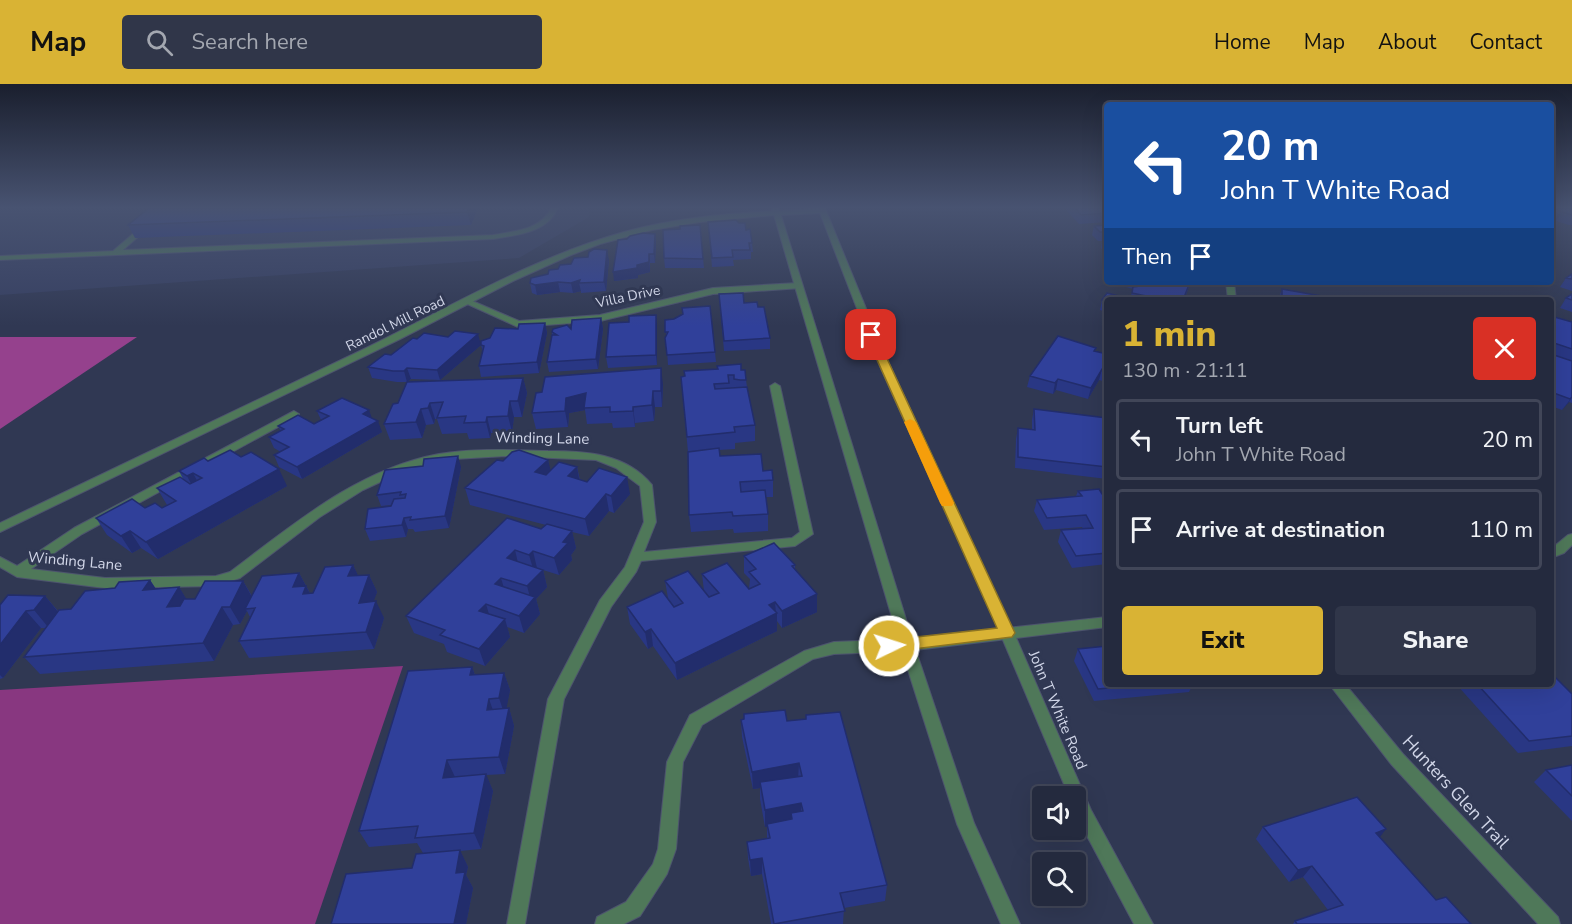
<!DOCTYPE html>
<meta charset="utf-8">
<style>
body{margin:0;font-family:"Nunito Sans",sans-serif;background:#303649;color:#f1f3f6;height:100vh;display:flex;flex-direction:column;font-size:22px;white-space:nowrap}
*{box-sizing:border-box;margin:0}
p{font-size:20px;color:#a3a7b0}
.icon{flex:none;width:33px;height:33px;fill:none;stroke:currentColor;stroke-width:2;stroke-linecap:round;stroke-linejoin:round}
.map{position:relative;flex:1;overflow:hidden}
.drawer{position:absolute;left:1104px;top:213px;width:450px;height:390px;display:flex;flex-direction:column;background:#242a3e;border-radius:6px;box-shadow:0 6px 24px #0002,0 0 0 2px #414658}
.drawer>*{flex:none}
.top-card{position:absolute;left:1104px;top:18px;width:450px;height:183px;border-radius:6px;box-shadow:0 6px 24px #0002,0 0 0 2px #414658;background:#1a4fa0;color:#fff;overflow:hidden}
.tools{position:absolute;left:1032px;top:702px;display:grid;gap:12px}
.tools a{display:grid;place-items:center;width:54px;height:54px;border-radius:6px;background:#242a3e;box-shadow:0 6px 24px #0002,0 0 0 2px #414658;font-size:30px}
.pin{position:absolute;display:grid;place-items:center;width:51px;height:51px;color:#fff;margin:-26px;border-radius:12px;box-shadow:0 3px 9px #0006}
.me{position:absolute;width:66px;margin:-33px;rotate:86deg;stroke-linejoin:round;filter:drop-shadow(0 0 4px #0008)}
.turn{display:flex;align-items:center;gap:21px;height:126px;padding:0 18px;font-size:27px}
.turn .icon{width:78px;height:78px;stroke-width:2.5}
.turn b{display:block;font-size:42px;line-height:51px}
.then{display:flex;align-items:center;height:57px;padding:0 18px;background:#0003;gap:12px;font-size:22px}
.round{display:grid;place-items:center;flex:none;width:63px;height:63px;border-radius:6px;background:#303649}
.summary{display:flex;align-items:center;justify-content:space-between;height:102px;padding:0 18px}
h1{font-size:36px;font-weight:800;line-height:45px;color:#d9b334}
.action{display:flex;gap:12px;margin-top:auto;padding:12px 18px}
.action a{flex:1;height:69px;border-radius:6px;background:#d9b334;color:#111;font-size:24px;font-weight:800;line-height:69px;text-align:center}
.action a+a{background:#303649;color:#f1f3f6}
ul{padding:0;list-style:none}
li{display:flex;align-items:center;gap:18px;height:81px;margin:0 12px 9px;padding:0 6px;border:3px solid #414658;border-radius:6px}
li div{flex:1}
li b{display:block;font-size:22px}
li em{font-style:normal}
header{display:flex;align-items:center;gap:36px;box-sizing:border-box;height:84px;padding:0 30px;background:#d9b334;color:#111}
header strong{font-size:28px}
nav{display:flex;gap:33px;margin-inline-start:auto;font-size:21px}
.search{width:420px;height:54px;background:#303649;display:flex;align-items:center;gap:15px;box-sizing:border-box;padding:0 21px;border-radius:6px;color:#a3a7b0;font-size:22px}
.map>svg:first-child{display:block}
.built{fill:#363f61}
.green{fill:#883780}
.forest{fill:#95418d}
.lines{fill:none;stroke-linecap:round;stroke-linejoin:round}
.service-casing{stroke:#4d546e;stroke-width:2}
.minor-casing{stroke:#4d546e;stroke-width:2}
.tertiary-casing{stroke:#4d546e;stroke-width:2}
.service{fill:#4f7859;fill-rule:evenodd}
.minor{fill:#4f7859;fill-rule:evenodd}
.tertiary{fill:#4f7859;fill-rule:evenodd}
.wall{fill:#293784}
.shaded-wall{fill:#222d6c}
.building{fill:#30409a;stroke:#222d6c;stroke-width:1.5}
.route{fill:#d9b334;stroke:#8d7422;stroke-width:1.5}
.slow{fill:#f59e0b}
.labels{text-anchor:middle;stroke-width:6;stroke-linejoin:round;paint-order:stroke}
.far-street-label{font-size:14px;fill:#d1d6e8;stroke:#303853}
.street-label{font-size:15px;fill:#d1d6e8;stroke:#303853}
.near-street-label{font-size:18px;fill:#d1d6e8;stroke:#303853}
</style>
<header>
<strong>Map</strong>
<div class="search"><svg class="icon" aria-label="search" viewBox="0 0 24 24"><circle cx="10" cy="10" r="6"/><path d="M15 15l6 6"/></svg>Search here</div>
<nav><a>Home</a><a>Map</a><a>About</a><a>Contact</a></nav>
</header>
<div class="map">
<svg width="1572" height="840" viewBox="0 0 1572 840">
<rect width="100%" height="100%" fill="#303853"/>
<path class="built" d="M0 124H590L589 133 519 174 0 211Z"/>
<path class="green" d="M403 582 315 840H0V606Z"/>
<path class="forest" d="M0 253H137L0 345Z"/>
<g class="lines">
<defs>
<path id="service" d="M163 124H171L123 166 493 151C514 147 541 146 551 124H558C547 149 517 151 493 155L0 176V172L113 167Z
M798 199 801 200V204L713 210 600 237 518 243 463 218 470 216 519 237 600 231 713 204Z"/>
<path id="minor" d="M1226 198H1234L1236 216H1228Z
M775 299 780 302 813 450 795 462 641 477 636 488 611 523 564 615 525 840H507L548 615 600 516 625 483 644 438 640 402 616 384 596 376 506 372 454 375 408 385 363 406 320 433 240 494 216 502 105 504 17 493 0 483V473L17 482 74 444 294 327 299 330 298 332 82 450 31 485 105 494 216 492 230 488C294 440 358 385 439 370 475 364 511 366 548 367 585 367 626 369 652 401L656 438 644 468 792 454 800 448 770 302Z
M1572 450V461L1564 469 1551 474V465L1568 451Z
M1107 533V543L907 567 834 570 813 575 702 641 683 678 676 765 667 790 640 832 624 840H595L597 833 626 818 653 780 658 765 667 678 690 631 804 567 834 558 907 555Z
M1329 600H1345L1403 670 1558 833 1560 840H1538L1391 680Z"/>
<path id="tertiary" d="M772 124H779V127L825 124 885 271 1014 549 1091 726 1153 840H1134L1079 737 1076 729V712H1069L1000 549 875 271 820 129 781 131 914 561 974 739 1020 840H1001L957 740 900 561 774 131 700 138 652 146 600 160 571 171 513 197 400 255 0 448V439C120 382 240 324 360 267 447 225 531 174 624 148 673 134 723 130 772 127Z"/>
</defs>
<use href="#service" class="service-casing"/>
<use href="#minor" class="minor-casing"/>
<use href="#tertiary" class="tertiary-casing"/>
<use href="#service" class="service"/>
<use href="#minor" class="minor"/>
<use href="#tertiary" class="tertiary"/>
</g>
<path class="wall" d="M149 124H478L471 141 135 154 128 141Z
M1066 124H1107V138L1079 140 1066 126Z
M1551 124H1572V141H1569L1556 137 1554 140Z
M708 138 746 146 752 159 753 168H751V175L733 176 734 182 712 183Z
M700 141 704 184H665L664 174 680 145Z
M1107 141V170L1101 164 1102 157H1098L1092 151 1094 142Z
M655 150 656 159 655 179H650V188L638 191V194L614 197 627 155Z
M609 176 606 207 581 209V207L573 209 560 208 537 211 532 209 530 199 558 185Z
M1572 190V207L1560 203 1566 194Z
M1128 198H1191L1184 216H1107V228L1100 226 1102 216 1130 215 1133 205 1126 203Z
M1282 205 1344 216H1278Z
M1572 210V228L1560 224 1566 214Z
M744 219 758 223 770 254V265L724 267 720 220Z
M1551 232 1572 238V319L1569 318 1562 326 1551 322Z
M601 234 603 245 598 285 549 288 547 278 552 251V248L571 245Z
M665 236 715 268 716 278 668 281Z
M629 238 657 241V281L608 284 606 273Z
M1107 238V252L1102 251 1105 241Z
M545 239 547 249 539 289 481 293 479 282 483 268 481 261 440 296 411 295 407 298 523 294 527 309 522 333H514L512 348 491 349 490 354 469 355 467 349 442 350 437 335H435L434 340 426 341 422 354 390 356 384 340 398 319 407 298H397L372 294 368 283 391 271 481 260 518 245Z
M1096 264 1095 267 1107 270V298L1099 296 1088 315 1056 306 1053 310 1027 303 1030 292Z
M741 286 746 296 747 303 755 341V357L735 359V365L719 366 720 372 763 387 773 396V413H766L768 430V447L734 449 733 445 691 448 689 431 688 368 681 293 684 292V287Z
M663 300 662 323H655L654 337 635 339V343L613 344 612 339 587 340 585 326 569 329 568 343 536 345 532 329Z
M1034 325 1107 334V395L1015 384 1016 355 1018 344 1032 346V336Z
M317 327 372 334 382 348 302 395 279 383 274 371 281 368 274 364 269 353 281 347 278 342 314 340 321 336Z
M548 376 550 387 577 383 580 396 630 410 614 429 609 427 589 452 572 448 576 464 571 471 572 476 559 491 543 486 547 503 536 515 540 530 524 549 507 543 510 553 485 582 447 568 444 560 414 549 406 532 541 445 546 441 470 421 465 404 503 377Z
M208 377 287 402 158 475 141 464 132 469 107 451 96 434 162 424 167 421 157 404 183 395 179 387Z
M461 383 449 444 415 448 413 445H408L406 453 370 457 365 445 392 421 381 422 377 411Z
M1078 407 1107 409V480L1072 484 1058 458 1061 446 1083 445 1082 443 1044 446 1034 427 1037 416 1076 412Z
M744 472 795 481V485L817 528 782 544 777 537V547L677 596 653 562 648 565 630 540 627 523 668 514 665 497 704 507 702 490 749 505 750 495 744 489Z
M353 481 358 492 369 491 377 508 373 517 384 534 374 565 249 574 239 557 250 533 247 527 240 540 233 541 214 577 40 590 24 573 46 544H41L3 594 0 595V521L45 512 58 527 71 525 115 504 150 496 156 505 179 503 186 515H195L243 497 252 512 299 489 310 509H313Z
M1078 565 1107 600H1193L1189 608 1094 617 1074 577Z
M472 583 475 591 504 589 510 606 506 624H509L514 642 505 690 486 691 493 707 481 765 460 767 468 783 466 791 473 804 466 840H331L412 784 423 769 417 759 369 763 359 747Z
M1456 600H1551L1572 610V662L1518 669Z
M806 631 887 801 885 817 844 824 843 840H771L762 790 751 792 748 774 747 758 767 754V742L765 743 760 715V704L753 705 742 653 741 636 787 637 806 635Z
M1572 681V737L1534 698 1546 686Z
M1263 743 1380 753 1436 816 1471 840H1293L1295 837 1328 826 1303 793 1289 798 1256 755Z"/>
<path class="shaded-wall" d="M469 124H478L471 141 467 128Z
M1556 126 1552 133 1560 131 1554 140 1551 141V127Z
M655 150 656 159 655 179 654 170Z
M607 166 609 176 606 207 604 198Z
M649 170 650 188 638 191V194L614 197 613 188 637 181Z
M580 196 579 199 581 207 573 209 571 199Z
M558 198 560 208 537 211 535 201Z
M656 231 657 241V281L656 271Z
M601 234 603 245 598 285 596 275Z
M545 239 547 249 539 289 537 278Z
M478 250 481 261 440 296 437 286Z
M407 284 411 295 407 298 404 287Z
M661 284 663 300 662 323 661 307Z
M1102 285 1099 296 1088 315 1091 304Z
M523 294 527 309 522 333 518 317Z
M1058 295 1056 306 1053 310 1055 299Z
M653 307 655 323 654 337 652 321Z
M586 309 585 326 569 329 568 343 565 327 566 314Z
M1572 313 1569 318 1562 326Z
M510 317 514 333 512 348 508 332Z
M430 319 435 335 434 340 428 324Z
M633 323 635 339V343L633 327Z
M421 325 426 341 422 354 416 338Z
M369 326 373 337 363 330Z
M487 333 491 349 490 354 486 338Z
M378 337 382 348 302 395 297 383Z
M458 372 461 383 449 444 445 432Z
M548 376 552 392 535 388Z
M577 383 580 400 568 392Z
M279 385 287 402 158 475 146 458Z
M193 389 202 406 196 409 187 392Z
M627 393 630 410 614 429 611 412Z
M606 410 609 427 589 452 585 435Z
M404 434 408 445 406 453 402 441Z
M130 447 141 464 132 469 121 452Z
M572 447 576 464 571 471 572 476 559 491 554 474 563 458Z
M515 466 519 483 507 474Z
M533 467 537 484 534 488 529 471Z
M353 481 361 498 348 492Z
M543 486 547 503 536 515 540 530 524 549 519 532 531 517 527 502Z
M299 489 315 519 293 503Z
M369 491 377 508 367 536 359 519Z
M501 494 506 511 495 500Z
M150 496 161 513 143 506Z
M243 497 253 515 245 525 247 527 240 540 230 523Z
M179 503 190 521 178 540 167 523Z
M817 510V528L782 544V527Z
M45 512 59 529 48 543 34 526Z
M376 517 384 534 374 565 366 548Z
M775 518 776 530 777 529V547L677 596 675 579 769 521Z
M486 520 491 537 479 527Z
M222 523 233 541 214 577 203 559Z
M26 527 41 544 3 594 0 591V561Z
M505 535 510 553 485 582 479 565Z
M651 545 653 562 648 565 645 548Z
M472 583 478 600 470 591Z
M504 589 510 606 505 632 499 614Z
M489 615 495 632 487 626Z
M509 624 514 642 505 690 499 673Z
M447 676 455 693 443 694Z
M799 679 798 696 760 698V704L753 705 752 688Z
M486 690 493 707 481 765 474 749Z
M801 719V736L791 729V738L765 743V726Z
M1386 745 1377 757 1376 749Z
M460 766 468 783 466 791 473 804 466 840H454L456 789Z
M762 774V790L751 792 750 776Z
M1312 782 1303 793 1289 798 1298 786Z"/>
<path class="building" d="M149 124H469L467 128 128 141Z
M1075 124H1107V129L1081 131Z
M1551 124H1572V131L1556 126 1551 127Z
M1551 128 1560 131 1551 133Z
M736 136 739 139H745L746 146 750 145 752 159H749L750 166H732L733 173 712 174 708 138Z
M700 141 703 175 664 174 663 146 680 145V142Z
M1107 141V148H1100L1094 142Z
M643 149 655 150 654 170H649V178L637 181V184L613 188 618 156 627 155 630 152Z
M594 165 607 166 604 198 579 199 580 196 571 199 558 198 535 201 530 199 531 194 548 190 549 186 558 185 560 181 571 180 574 174 588 173 589 168Z
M1572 190V195L1566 194Z
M1142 198H1190L1183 216H1165L1132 209 1133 203 1140 202Z
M1282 205 1344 216H1282Z
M743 209 744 219 757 218 758 223H764L770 254 724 257 719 210Z
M1107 209 1134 216H1107V217L1102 216Z
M1572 210V216L1566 214Z
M710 222 715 268 667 271 665 254 668 248H665V236L674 235 683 230 682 224Z
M656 231V271L606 273 609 239 629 238V232Z
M1551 232 1572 238V265L1551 258Z
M601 234 596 275 547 278 552 251H557L552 248 553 245 567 241 571 245 572 236Z
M545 239 537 278 479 282 484 262 481 261V257L490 254 495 244 518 245 519 240Z
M455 247 478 250 437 286 407 284 404 287H393L368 283 385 270 391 271 413 254 417 255 424 249 448 253Z
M1058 252 1096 264 1094 267 1107 270V286L1102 285 1091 304 1058 295 1055 299 1030 292Z
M1551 270 1572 277V313L1570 315 1551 308Z
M741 280V286H745L746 296H740L734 295V291H728L729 299 714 300 715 305 747 303 755 341 734 343 735 348 687 353 681 293 685 292 684 287 718 285 717 282Z
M661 284V307H653L652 321 633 323V327L610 328V323L584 324 586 309 566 314 565 327 532 329 536 309 542 308 545 293Z
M523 294 518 317H510L508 332 487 333 486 338 464 339 466 332 437 334 443 318 430 319 428 324 421 325 416 338 384 340 393 320 398 319 407 298Z
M342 314 369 326 363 330 378 337 297 383 274 371 289 363 269 353 284 345 278 342 298 331 314 340 329 332 317 327Z
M1034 325 1107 334V383L1018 373V344L1035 346Z
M719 364 720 372 761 370 763 387 772 386 773 396 740 398 741 408 765 406 768 430 733 432 732 428 689 431 688 368Z
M230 366 241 373 251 368 279 385 146 458 130 447 121 452 96 434 132 415 145 424 155 419 162 424 176 417 157 404 180 393 190 400 202 394 193 389 187 392 179 387 204 374 208 377Z
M519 366 548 376 535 388 546 391 559 378 577 383 568 392 587 398 599 384 627 393 611 412 606 410 585 435 465 404 497 376 503 377 512 368Z
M458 372 445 432 410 436 411 433 404 434 402 441 365 445 368 425 391 422 394 415 405 414 406 410 400 411 401 408 377 411 385 386 423 382 424 375Z
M1099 405 1102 410 1107 409V469L1076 472 1061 446 1093 444 1086 431 1047 434 1037 416 1082 412 1078 407Z
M507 434 541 445 547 440 572 447 563 458 568 459 554 474 533 467 529 471 515 466 507 474 543 486 527 502 501 494 495 500 535 513 519 532 486 520 479 527 505 535 479 565 440 551 445 546 406 532Z
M774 459 795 481 792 482 817 510 782 527 775 518 769 521 777 529 675 579 651 545 645 548 627 523 662 507 674 523 683 519 665 497 688 487 709 513 719 509 702 490 727 479 749 505 760 500 749 488 756 485 744 472Z
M353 481 348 492 369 491 359 519 376 517 366 548 239 557 255 524 245 525 262 492 299 489 293 503 306 502 303 510 313 509 325 483Z
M150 496 143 506 179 503 167 523 180 522 184 515H195L205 497H243L230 523H222L203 559 24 573 59 526 71 525 85 507 115 504 119 498Z
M8 511 45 512 34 526 26 527 0 561V521Z
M1107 562V600H1152L1098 605 1078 565Z
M472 583 470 591 504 589 499 614 489 615 487 626 509 624 499 673 447 676 443 694 486 690 474 749 415 754 418 742 359 747 408 587Z
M1551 589 1572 610V652L1529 657 1477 600H1551Z
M785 626 787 637 806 635V631L840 628 887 801 840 809 845 827 774 840 762 774 750 776 747 758 770 754 767 740 792 735 791 729 803 727 801 719 765 726 760 698 802 692 799 679 752 688 741 636 744 635V630Z
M1572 681V712L1546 686Z
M1357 713 1386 745 1376 749 1436 816 1446 813 1471 840H1297L1295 837 1343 821 1312 782 1298 786 1263 743Z
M460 766 456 789 465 788 454 840H331L346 790 412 784 416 770Z"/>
<linearGradient id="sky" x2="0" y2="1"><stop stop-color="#1a1f2e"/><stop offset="0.51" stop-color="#485371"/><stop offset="1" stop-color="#485371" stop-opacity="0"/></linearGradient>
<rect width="1572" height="242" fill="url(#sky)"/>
<path class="route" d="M871 248 876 251 1015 549 1012 553 889 568 883 566 881 562 883 557 889 556 997 544 866 251Z"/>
<path class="slow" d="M910 335 916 338 954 419 952 422H942L940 419 904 338Z"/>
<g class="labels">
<g class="far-street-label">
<text transform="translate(628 212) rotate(-12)" y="5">Villa Drive</text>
<text transform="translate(395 239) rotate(-26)" y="5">Randol Mill Road</text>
</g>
<g class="street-label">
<text transform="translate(542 354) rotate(1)" y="5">Winding Lane</text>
<text transform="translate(75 477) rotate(5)" y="5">Winding Lane</text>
<text transform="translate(1058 626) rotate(67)" y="5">John T White Road</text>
</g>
<g class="near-street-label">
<text transform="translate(1456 708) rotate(47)" y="6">Hunters Glen Trail</text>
</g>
</g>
</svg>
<div class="tools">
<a><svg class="icon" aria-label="sound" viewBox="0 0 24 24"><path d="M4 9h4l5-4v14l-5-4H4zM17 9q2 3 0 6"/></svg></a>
<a><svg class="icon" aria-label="search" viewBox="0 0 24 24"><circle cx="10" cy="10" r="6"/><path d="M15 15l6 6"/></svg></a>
</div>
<div class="pin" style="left:871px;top:251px;background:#d93025"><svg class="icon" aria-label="arrive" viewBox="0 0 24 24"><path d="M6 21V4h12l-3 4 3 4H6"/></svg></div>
<svg class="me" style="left:889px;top:562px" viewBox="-20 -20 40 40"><circle r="17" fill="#d9b334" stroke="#fff" stroke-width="3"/><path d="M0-11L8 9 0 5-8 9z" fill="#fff"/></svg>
<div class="top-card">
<div class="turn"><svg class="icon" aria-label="left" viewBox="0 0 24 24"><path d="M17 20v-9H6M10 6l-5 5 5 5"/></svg><div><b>20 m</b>John T White Road</div></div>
<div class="then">Then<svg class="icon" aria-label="arrive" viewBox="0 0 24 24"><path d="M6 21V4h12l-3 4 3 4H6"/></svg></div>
</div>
<section class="drawer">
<div class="summary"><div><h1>1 min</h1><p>130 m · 21:11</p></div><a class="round" style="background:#d93025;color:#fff"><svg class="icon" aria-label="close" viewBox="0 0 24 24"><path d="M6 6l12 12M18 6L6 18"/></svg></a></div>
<ul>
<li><svg class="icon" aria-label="left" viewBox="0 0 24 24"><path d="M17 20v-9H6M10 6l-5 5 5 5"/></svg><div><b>Turn left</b><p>John T White Road</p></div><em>20 m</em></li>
<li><svg class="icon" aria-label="arrive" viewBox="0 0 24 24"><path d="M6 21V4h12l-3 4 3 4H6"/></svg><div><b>Arrive at destination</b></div><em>110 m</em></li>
</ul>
<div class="action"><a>Exit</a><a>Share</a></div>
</section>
</div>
